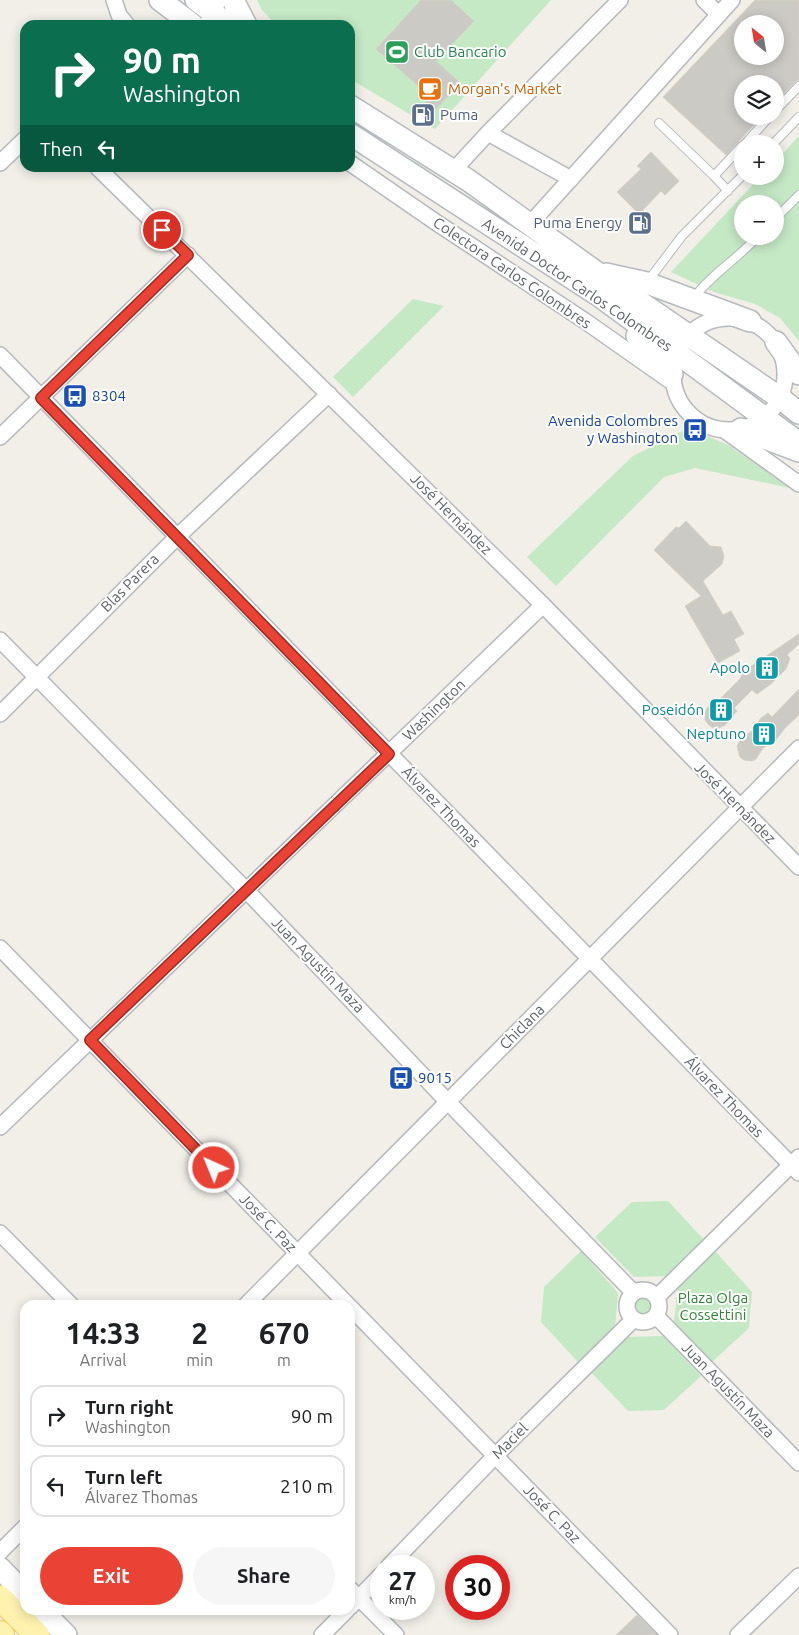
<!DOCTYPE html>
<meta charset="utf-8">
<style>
body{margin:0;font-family:Ubuntu,sans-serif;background:#f6f6f6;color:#202124;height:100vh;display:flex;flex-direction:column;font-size:19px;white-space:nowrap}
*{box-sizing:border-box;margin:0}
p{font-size:16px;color:#757577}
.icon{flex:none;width:28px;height:28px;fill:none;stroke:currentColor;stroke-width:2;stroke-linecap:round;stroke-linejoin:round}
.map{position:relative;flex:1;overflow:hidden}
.drawer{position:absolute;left:20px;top:1300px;width:335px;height:315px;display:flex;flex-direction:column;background:#fff;border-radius:15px;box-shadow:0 2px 12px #0003}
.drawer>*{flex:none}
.top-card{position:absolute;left:20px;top:20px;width:335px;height:152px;border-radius:15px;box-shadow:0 2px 12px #0003;background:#0b6e4f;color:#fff;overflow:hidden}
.needle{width:32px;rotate:330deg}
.fabs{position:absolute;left:734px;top:15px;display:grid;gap:10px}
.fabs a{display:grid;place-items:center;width:50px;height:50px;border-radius:50%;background:#fff;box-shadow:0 2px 12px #0003;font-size:25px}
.speed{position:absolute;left:370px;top:1555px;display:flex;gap:10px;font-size:25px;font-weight:700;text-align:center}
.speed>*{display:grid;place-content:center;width:65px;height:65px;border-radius:50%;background:#fff;box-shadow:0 2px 12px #0003;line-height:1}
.speed small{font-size:12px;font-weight:400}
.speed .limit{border:8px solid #d22;background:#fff;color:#111}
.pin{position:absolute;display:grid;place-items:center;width:42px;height:42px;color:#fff;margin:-21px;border:2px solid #fff;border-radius:50%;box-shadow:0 1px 5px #0007}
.me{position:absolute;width:55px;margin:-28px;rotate:316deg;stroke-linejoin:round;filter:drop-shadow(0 0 4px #0008)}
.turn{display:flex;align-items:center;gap:18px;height:105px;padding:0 20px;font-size:22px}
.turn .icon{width:65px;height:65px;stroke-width:2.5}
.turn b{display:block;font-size:35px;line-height:42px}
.then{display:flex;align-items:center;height:48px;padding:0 20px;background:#0003;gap:10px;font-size:19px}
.eta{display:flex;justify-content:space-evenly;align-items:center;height:85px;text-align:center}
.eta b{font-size:30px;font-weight:700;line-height:35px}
.button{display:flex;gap:10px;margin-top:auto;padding:10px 20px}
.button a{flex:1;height:58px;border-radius:30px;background:#ea4335;color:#fff;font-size:20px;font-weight:700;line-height:58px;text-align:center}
.button a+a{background:#f6f6f6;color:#202124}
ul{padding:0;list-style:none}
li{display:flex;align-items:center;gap:15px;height:62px;margin:0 10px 8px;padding:0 10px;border:2px solid #e0e0e0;border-radius:15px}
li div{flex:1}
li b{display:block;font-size:19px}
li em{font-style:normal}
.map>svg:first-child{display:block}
.green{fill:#c5e8c5;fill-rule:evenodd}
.building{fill:#cccac5;stroke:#d6d1c6;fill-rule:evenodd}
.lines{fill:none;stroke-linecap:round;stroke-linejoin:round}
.lane-casing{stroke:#b5b8bc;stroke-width:10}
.street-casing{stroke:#b5b8bc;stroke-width:18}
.secondary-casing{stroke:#b6babf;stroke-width:24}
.primary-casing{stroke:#f2c960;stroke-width:26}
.lane{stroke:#fff;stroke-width:8}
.street{stroke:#fff;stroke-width:15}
.secondary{stroke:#fff;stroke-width:21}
.primary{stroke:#fff2af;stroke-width:24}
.route-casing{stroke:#982c22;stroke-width:12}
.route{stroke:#ea4335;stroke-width:9}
.labels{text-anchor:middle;stroke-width:4;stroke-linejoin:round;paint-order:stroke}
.leisure-label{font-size:15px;fill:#27864d;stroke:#fff;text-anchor:start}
.food-label{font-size:15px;fill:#c56008;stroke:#fff;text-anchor:start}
.service-label{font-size:15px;fill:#4e5e75;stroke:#fff;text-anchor:start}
.street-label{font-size:15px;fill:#5f6368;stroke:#fff}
.transit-label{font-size:15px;fill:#164399;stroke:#fff;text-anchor:start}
.culture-label{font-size:15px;fill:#0d838f;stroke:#fff;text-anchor:end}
.park-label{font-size:15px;fill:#348238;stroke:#fff}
</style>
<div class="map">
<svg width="799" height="1635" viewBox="0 0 799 1635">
<rect width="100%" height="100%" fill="#f1efe8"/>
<path class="green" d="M257 0H551L435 129 350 79V25H276L262 10Z
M799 136V341L780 318 755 304 714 292 671 272 761 176H775V162ZM742 204H775V236H742Z
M413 299 444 306 353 397 333 377Z
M688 428 728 445 790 488 695 468 664 477 556 586 527 557 633 456Z
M668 1201 706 1242 670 1276 634 1277 595 1237 632 1202Z
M581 1251 618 1293 615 1328 578 1362 541 1322 544 1287Z
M715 1251 752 1292 749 1328 712 1362 674 1322 678 1286Z
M633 1307a10 10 0 1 1 20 0a10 10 0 1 1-20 0Z
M663 1336 701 1376 664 1410 628 1411 590 1371 627 1337Z"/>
<path class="building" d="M421 0H451L474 21 436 61 460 83 435 110 426 124 416 117 430 96 376 49Z
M755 0H799V80L795 82 775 103V84H742V116H762L726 155 663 97ZM742 24H775V56H742Z
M651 152 679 181 665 195 661 191 639 214 617 192 641 169 637 166Z
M686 521 710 546 721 547 724 556 722 564 703 581 723 615 731 611 744 634 734 639 740 651 718 663 685 606 701 596 654 550 676 527 679 528Z
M799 634V644L787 655 790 658 786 669 771 684 757 694 752 690 734 708 737 711 725 725 719 728H713L709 725 705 720V713L707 708 717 702 739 680 748 665 750 667Z
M799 689V715L785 728 775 741 763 748 756 759 752 761 744 760 740 757 737 746 741 739 752 731 761 718 768 713 772 717Z
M637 1615 657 1635H616Z"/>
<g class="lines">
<defs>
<path id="lane" d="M775 111 799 86
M659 123 714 176 728 191
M745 144 770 116
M773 144 799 117
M714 176 742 146
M775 219 799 195
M648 281 682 236 742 176
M694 298C708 277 740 257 758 236"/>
<path id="street" d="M114 0 119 15 127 25
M704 0 719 15
M206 25 214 13 218 0
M488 133 571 179
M0 163 25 139
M350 163 437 223 585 321 669 380
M98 168 543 605 799 867
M453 171 488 133 620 0
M530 224 732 0
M673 374a56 56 0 1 1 112 0a56 56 0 1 1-112 0Z
M0 355 799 1173
M724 430 799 484
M0 437 188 255
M0 640 246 890 447 1101 634 1293
M0 714 177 537 329 394
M0 948 348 1305
M0 1127 543 605
M0 1233 71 1305
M627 1306a16 16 0 1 1 32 0a16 16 0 1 1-32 0Z
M657 1297 799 1157
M246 1305 799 748
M350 1307 670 1635
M656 1316 799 1463
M0 1552 25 1527
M389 1566 496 1455 634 1319
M350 1589 396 1635
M350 1607 381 1575
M322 1635 347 1610
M738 1635 799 1576"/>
<path id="secondary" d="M160 0 193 25
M196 0 229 25
M233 0 246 25
M350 106 468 180 596 272 780 398 799 413
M350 134 601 297 799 443
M606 274 647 283 750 321
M637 336 672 374
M776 342 799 374
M741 429 799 451
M0 1568 25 1594
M41 1610 66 1635"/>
<path id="primary" d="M0 1598 37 1635
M0 1633 2 1635"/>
</defs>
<use href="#lane" class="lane-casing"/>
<use href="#street" class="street-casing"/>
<use href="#secondary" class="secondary-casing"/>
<use href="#primary" class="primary-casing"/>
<use href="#lane" class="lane"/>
<use href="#street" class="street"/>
<use href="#secondary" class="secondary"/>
<use href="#primary" class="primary"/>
</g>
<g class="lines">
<defs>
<path id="route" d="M162 230 188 255 41 398 389 754 90 1040 214 1168"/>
</defs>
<use href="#route" class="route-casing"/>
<use href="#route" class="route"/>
</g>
<defs>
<symbol id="stadium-square" viewBox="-11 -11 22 22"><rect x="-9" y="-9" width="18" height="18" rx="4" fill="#2e9e5b" stroke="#fff"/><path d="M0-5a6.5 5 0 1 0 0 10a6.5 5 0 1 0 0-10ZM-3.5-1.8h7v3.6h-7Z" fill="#fff"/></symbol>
<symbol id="cafe-square" viewBox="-11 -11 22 22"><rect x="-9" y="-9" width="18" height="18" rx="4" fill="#e8710a" stroke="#fff"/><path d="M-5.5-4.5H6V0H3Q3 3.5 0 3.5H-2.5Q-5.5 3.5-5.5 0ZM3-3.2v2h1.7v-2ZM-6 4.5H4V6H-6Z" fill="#fff"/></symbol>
<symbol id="fuel-square" viewBox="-11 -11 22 22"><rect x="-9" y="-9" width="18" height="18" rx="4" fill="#5c6f8a" stroke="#fff"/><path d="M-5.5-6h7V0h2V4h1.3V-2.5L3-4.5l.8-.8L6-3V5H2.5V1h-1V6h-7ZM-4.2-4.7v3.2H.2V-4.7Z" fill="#fff"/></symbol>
<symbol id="bus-square" viewBox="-11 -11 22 22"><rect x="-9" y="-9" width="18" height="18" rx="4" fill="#1a4fb4" stroke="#fff"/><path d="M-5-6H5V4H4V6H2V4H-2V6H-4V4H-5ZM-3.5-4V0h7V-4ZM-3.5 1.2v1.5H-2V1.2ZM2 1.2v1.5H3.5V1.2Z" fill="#fff"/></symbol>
<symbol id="building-square" viewBox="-11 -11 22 22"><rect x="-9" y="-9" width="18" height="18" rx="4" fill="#0f9aa8" stroke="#fff"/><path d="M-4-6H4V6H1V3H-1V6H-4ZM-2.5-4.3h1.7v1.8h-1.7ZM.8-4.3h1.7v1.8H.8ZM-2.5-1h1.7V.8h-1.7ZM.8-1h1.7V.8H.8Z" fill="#fff"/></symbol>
</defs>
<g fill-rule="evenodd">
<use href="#stadium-square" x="383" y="38" width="28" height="28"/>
<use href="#cafe-square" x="416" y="75" width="28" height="28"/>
<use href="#fuel-square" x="409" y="101" width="28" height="28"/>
<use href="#fuel-square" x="626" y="209" width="28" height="28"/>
<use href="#bus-square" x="61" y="382" width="28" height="28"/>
<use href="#bus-square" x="681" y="416" width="28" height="28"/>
<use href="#building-square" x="753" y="654" width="28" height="28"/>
<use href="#building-square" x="707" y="696" width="28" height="28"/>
<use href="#building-square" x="750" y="720" width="28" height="28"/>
<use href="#bus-square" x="387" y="1064" width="28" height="28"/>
</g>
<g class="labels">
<g class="leisure-label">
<text x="414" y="57">Club Bancario</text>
</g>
<g class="food-label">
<text x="448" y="94">Morgan's Market</text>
</g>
<g class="service-label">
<text x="440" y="120">Puma</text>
<text x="622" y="228" text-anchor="end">Puma Energy</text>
</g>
<g class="street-label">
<text transform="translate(512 273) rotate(34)" y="5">Colectora Carlos Colombres</text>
<text transform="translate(577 285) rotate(34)" y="5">Avenida Doctor Carlos Colombres</text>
<text transform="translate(451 514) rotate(45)" y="5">José Hernández</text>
<text transform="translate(130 583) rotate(-45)" y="5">Blas Parera</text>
<text transform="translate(434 710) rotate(-44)" y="5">Washington</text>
<text transform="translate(735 803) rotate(45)" y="5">José Hernández</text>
<text transform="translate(441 807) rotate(46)" y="5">Álvarez Thomas</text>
<text transform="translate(318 965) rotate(46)" y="5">Juan Agustín Maza</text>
<text transform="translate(522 1027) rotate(-45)" y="5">Chiclana</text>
<text transform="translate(724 1097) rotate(46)" y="5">Álvarez Thomas</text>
<text transform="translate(268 1223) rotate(46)" y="5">José C. Paz</text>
<text transform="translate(728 1390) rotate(46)" y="5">Juan Agustín Maza</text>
<text transform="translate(510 1441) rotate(-45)" y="5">Maciel</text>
<text transform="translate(552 1514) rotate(46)" y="5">José C. Paz</text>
</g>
<g class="transit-label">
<text x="92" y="401">8304</text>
<text x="678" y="426" text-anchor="end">Avenida Colombres<tspan x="678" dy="17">y Washington</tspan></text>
<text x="418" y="1083">9015</text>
</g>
<g class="culture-label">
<text x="750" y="673">Apolo</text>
<text x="704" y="715">Poseidón</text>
<text x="746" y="739">Neptuno</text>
</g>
<g class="park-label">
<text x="713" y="1303">Plaza Olga<tspan x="713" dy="17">Cossettini</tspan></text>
</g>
</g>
</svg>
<div class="fabs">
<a><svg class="needle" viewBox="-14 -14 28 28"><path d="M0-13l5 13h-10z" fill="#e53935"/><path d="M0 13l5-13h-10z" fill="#757577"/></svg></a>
<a><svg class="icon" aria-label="layers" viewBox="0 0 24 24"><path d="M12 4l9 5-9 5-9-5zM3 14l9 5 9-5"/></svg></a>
<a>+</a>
<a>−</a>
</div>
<div class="speed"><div>27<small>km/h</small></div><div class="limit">30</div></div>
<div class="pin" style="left:162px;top:230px;background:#d93025"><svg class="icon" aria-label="arrive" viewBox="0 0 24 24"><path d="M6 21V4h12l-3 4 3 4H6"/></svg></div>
<svg class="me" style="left:214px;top:1168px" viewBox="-20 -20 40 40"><circle r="17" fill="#ea4335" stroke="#fff" stroke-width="3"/><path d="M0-11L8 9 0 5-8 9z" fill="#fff"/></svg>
<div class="top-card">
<div class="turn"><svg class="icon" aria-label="right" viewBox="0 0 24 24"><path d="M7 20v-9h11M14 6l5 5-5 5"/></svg><div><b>90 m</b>Washington</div></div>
<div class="then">Then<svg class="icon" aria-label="left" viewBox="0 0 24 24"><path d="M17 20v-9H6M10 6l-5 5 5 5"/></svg></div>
</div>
<section class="drawer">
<div class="eta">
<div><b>14:33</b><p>Arrival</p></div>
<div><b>2</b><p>min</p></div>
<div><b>670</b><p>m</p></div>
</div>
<ul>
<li><svg class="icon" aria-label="right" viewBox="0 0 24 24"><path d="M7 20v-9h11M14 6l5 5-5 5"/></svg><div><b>Turn right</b><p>Washington</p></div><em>90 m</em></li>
<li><svg class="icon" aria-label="left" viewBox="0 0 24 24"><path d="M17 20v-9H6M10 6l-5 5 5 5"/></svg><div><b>Turn left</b><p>Álvarez Thomas</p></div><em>210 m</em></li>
</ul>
<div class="button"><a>Exit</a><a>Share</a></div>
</section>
</div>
